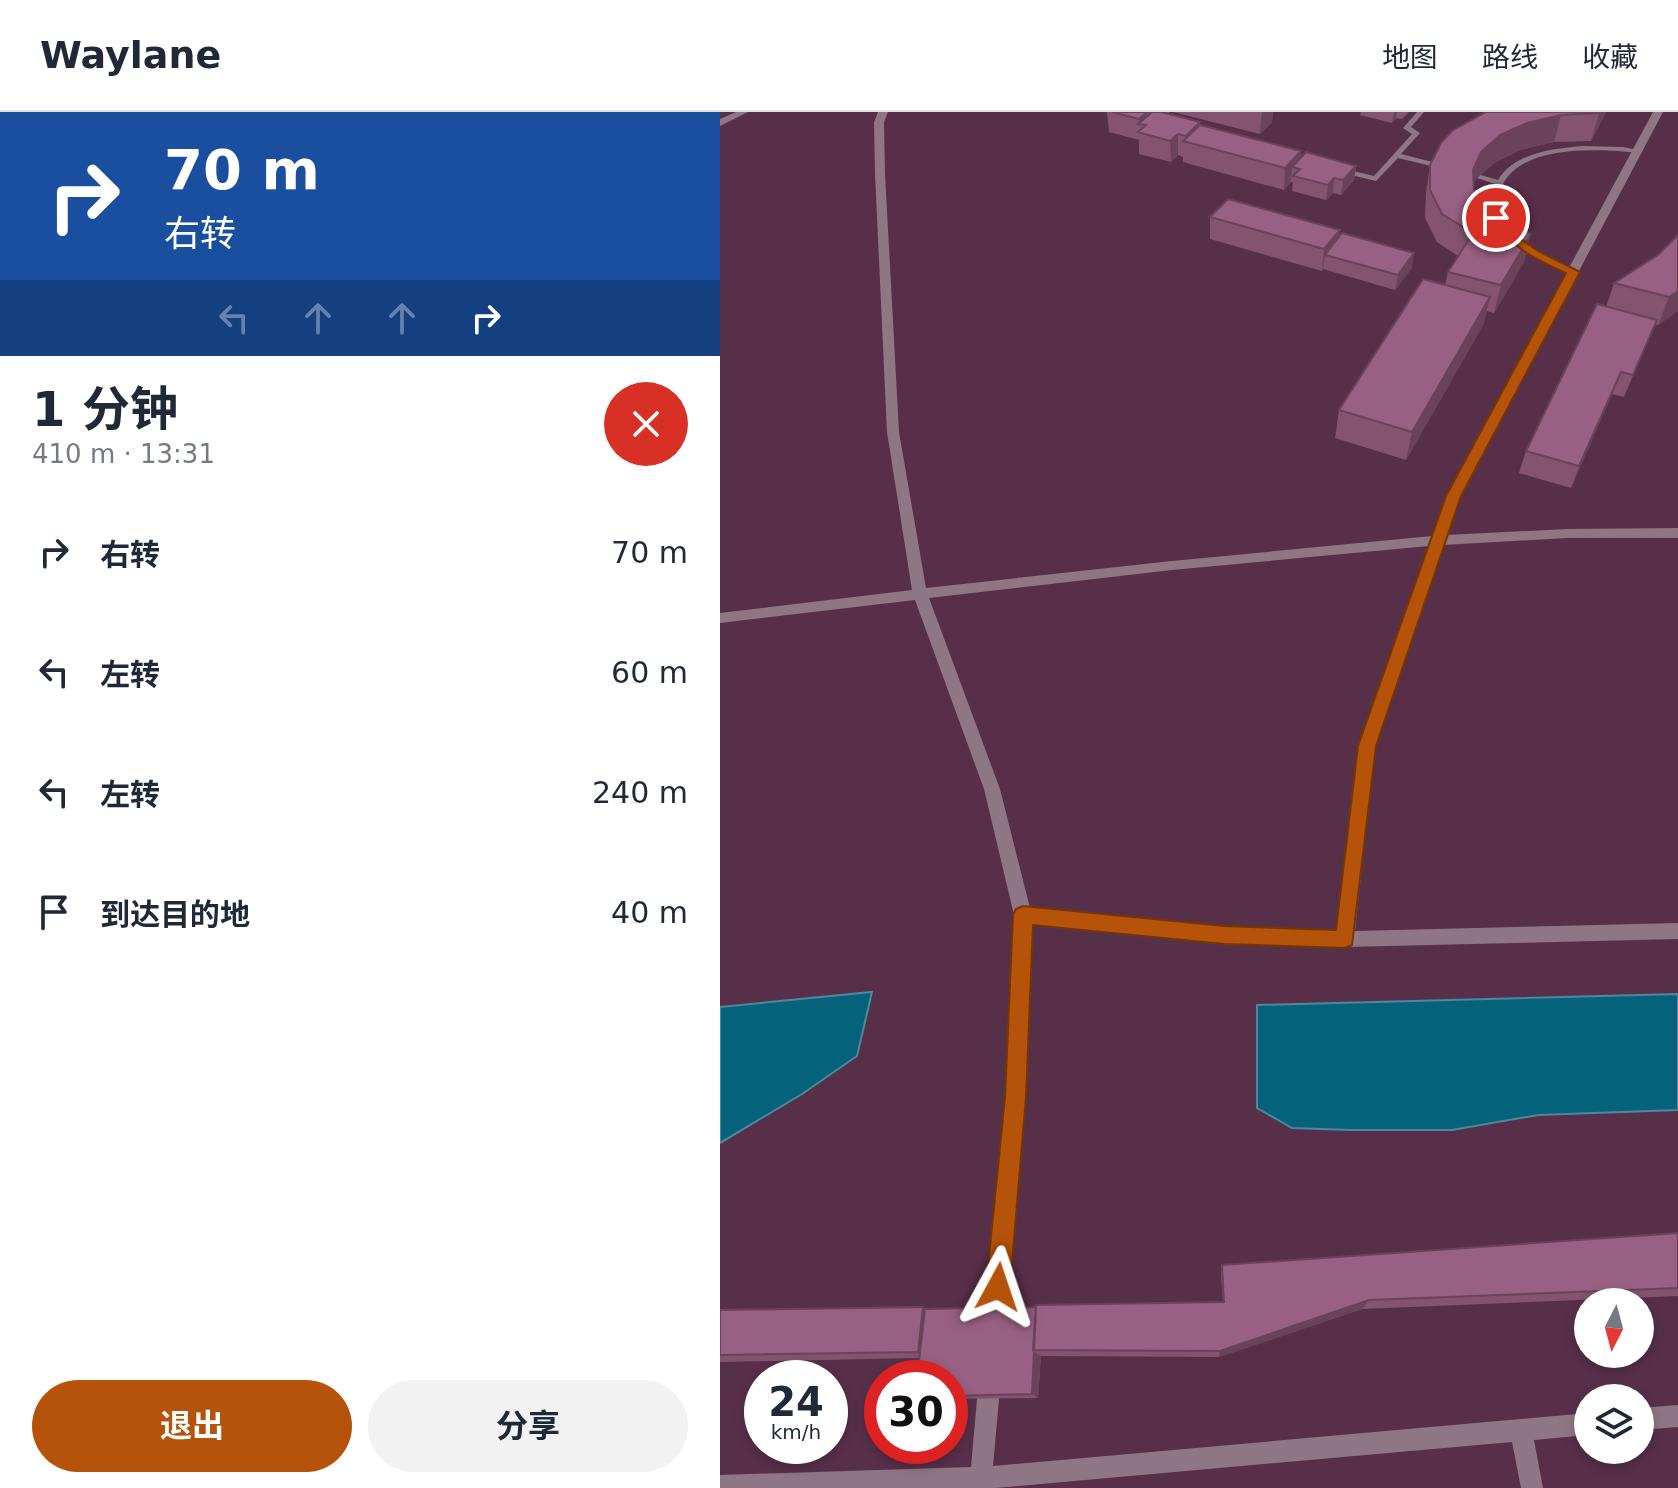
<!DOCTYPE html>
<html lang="zh">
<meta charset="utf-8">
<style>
body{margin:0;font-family:"DejaVu Sans","Noto Sans SC",sans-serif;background:#f2f2f3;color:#1f2937;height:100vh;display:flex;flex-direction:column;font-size:30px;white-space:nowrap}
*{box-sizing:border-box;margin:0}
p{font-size:26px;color:#747a83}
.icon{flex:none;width:44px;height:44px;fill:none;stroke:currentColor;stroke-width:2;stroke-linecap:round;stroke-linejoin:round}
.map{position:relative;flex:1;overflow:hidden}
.details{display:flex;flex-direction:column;background:#fff;width:720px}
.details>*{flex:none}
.banner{background:#1a4fa0;color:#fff;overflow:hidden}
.needle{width:52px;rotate:186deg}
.fabs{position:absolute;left:854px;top:1176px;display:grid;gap:16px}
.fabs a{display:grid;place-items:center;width:80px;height:80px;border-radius:50%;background:#fff;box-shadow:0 4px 12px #0003;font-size:40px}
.speed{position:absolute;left:24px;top:1248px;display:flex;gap:16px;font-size:40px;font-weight:700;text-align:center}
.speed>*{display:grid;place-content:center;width:104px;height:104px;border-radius:50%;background:#fff;box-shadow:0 4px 12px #0003;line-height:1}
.speed small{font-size:20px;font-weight:400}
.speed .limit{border:12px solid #d22;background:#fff;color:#111}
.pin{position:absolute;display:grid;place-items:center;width:68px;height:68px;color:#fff;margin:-34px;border:4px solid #fff;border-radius:50%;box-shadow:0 2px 8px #0007}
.me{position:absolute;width:88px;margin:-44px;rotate:5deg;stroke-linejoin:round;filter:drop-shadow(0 0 6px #0008)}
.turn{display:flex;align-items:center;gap:28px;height:168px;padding:0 32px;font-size:36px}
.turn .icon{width:104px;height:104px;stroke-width:2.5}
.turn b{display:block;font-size:56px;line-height:68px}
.lanes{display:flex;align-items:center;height:76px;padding:0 32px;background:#0003;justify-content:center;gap:40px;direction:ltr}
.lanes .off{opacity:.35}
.round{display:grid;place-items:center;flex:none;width:84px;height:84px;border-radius:42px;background:#f2f2f3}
.headline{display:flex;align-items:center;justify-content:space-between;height:136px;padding:0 32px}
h1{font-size:48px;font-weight:700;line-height:60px}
.button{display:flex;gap:16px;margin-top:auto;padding:16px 32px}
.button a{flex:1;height:92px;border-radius:48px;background:#b45309;color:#fff;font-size:32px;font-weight:700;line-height:92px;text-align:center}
.button a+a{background:#f2f2f3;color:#1f2937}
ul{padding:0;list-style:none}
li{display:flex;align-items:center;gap:24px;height:120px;padding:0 32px}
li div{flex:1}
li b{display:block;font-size:30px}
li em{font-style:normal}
header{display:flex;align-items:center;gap:48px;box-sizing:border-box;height:112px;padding:0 40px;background:#fff;border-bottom:2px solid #e0e1e3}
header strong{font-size:38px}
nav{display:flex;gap:44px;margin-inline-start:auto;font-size:28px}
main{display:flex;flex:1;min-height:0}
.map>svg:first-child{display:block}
.water{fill:#04627b;stroke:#4e889e;stroke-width:2}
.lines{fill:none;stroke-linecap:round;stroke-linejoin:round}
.service{fill:#8f7684;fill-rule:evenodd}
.minor{fill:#8f7684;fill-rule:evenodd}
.tertiary{fill:#8f7684;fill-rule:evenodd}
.wall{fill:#835370}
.shaded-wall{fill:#6a435b}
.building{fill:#986082;stroke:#6a435b;stroke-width:2}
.route{fill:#b45309;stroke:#753606;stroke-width:2}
</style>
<header>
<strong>Waylane</strong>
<nav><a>地图</a><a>路线</a><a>收藏</a></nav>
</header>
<main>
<section class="details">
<div class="banner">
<div class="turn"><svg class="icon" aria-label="right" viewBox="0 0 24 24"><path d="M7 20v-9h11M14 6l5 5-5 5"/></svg><div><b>70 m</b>右转</div></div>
<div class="lanes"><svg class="icon off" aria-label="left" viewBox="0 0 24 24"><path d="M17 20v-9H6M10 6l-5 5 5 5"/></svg><svg class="icon off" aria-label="ahead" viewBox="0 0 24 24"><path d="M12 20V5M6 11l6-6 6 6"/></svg><svg class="icon off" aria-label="ahead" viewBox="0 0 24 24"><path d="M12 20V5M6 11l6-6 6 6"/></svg><svg class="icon" aria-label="right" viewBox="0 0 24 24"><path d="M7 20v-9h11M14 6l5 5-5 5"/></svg></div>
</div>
<div class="headline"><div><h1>1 分钟</h1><p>410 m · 13:31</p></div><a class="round" style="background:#d93025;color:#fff"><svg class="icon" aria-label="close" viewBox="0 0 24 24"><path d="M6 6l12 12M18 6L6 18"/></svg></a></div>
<ul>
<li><svg class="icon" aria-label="right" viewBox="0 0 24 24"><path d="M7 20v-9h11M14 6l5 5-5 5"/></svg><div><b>右转</b></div><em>70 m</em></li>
<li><svg class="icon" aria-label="left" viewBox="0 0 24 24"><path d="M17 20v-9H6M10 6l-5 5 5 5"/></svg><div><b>左转</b></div><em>60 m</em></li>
<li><svg class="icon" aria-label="left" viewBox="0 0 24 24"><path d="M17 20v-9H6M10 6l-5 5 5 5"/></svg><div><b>左转</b></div><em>240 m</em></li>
<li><svg class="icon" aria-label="arrive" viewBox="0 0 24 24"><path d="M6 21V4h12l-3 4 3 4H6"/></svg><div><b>到达目的地</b></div><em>40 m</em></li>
</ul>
<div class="button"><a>退出</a><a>分享</a></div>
</section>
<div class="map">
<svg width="958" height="1376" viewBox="0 0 958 1376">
<rect width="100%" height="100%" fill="#582f49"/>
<path class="water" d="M152 880 137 944 82 982 0 1031V895Z
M958 882V998L818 1003 732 1018H631L572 1016 537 996V893Z"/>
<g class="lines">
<path class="service" d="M697 0H704L691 15 700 21 681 42 728 54V58L678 46 656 69 618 60 617 58 621 56 654 64 692 22 683 16Z
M862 34 903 35 923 39 919 41C881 37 807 32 784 70 774 86 778 101 788 116L784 118C770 107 766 88 775 72L739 60 743 58 778 68C795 40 833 37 862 34Z
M794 127H800L816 140 857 160 850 162 810 144 794 131Z"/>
<path class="minor" d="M16 0H28L0 14V7Z
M158 0H168L164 10 165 62 179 320 206 476 452 449 712 424 726 384 933 0H943L740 384 726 423 847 417 958 416V426H847L723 433 655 634 635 819 958 811V827L625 835 504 831 311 812 305 985 285 1218 281 1225 274 1229 267 1225 263 1218 287 985 294 803 264 677 195 488 0 511V501L192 478 167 320 155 62 154 10ZM709 434 639 634 617 819 504 815 310 796 280 677 209 486 452 458Z
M270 1254 278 1257 281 1265 273 1354 868 1301V1323L814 1328 823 1376H801L792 1330 275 1376H0V1363L251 1355 259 1265 262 1257Z
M958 1293V1315L920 1318V1296Z"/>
<path class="tertiary" d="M261 1355 269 1358 272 1366 270 1376H248L253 1358Z"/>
</g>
<path class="wall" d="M387 0H449V2L480 10V13L581 39V46L636 54 634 68 621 83 613 81 606 88 572 79 573 70H571L564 78 463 50V45L458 43 451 50 419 42V28L389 20Z
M453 0H553L552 10 540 22Z
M641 0H689L682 7 676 6 672 11 640 3Z
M766 0H886L871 29 834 30 800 38 774 51 755 68 753 71 754 78 764 98 804 150 774 201 767 199 763 213 686 348 615 326 619 298 725 173 728 160 738 144 717 130 705 106 706 81 710 53Z
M490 105 619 125 692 156 675 178 603 157 602 159 490 127Z
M938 143 958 199 938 213 935 212 904 285 892 282 851 376 799 361 806 339 886 195 894 171Z
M958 1121V1184L642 1197 499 1245 321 1244 318 1286 230 1287V1266L199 1246 0 1250V1198L316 1195 503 1190 501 1163 502 1153Z"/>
<path class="shaded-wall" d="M542 0H553L552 10 540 22Z
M674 0H677L676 6 672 11Z
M879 0H886L871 29 879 1Z
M426 1 427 22 426 13 419 12V7Z
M841 3 834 30 800 38 774 51 755 68 747 86 753 58 761 40 780 23 807 11Z
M458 22V43L451 50 450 29Z
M581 39 580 57 572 55 571 70 564 78 565 56Z
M636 54 634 68 621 83 623 68Z
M614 66 613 81 606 88 608 73Z
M620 118 618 140 605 143 603 157 602 159 604 137Z
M811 122 804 150 774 201 781 173Z
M694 141 692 156 675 178 678 163Z
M958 179V199L938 213 949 185Z
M770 185 763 213 686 348 692 320Z
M901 260 892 282 851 376 859 354Z
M649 1188 642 1197 499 1245 500 1239Z
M203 1195 215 1203 210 1246 198 1240Z
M315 1240 321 1244 318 1286 312 1282Z"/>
<path class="building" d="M392 0H441L480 10 466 24 458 22 450 29 418 20 426 13 418 12 430 2 426 1 419 7Z
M766 0H879V1L841 3 807 11 780 23 761 40 753 58 754 78 764 98 811 122 781 173 728 160 753 121 722 102 710 78V53L721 31 732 19Z
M480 13 581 39 565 56 463 29Z
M586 40 636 54 623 68 614 66 608 73 573 64 580 57 572 55Z
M508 87 620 118 604 137 490 105Z
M622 121 694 141 678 163 605 143Z
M958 123V179L949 185 894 171 938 143Z
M703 167 770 185 692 320 619 298Z
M877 192 937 208 913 263 901 260 859 354 806 339Z
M958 1121V1176L649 1188 500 1239 313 1238 316 1193 504 1190 502 1153Z
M203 1195 198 1240 0 1243V1198Z
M316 1195 312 1282 230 1284V1266H197L205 1197Z"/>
<path class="route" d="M772 103H781L794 122 818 139 860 160 741 384 656 634 632 833 625 836 504 832 313 813 306 985 290 1175 287 1184 278 1187 270 1184 266 1175 285 985 293 803 296 797 303 794 504 814 616 818 638 634 726 384 846 161C814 147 791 135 771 106Z"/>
</svg>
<div class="fabs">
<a><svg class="needle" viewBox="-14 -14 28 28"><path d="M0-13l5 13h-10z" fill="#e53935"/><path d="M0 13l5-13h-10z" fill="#747a83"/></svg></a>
<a><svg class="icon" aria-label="layers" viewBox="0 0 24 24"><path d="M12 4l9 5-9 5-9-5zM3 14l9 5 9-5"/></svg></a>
</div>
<div class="speed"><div>24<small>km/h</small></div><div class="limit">30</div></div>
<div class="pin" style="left:776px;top:106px;background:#d93025"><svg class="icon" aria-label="arrive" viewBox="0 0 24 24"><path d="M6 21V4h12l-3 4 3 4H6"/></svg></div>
<svg class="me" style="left:278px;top:1175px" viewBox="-20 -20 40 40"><path d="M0-17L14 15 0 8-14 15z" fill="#b45309" stroke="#fff" stroke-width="4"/></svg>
</div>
</main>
